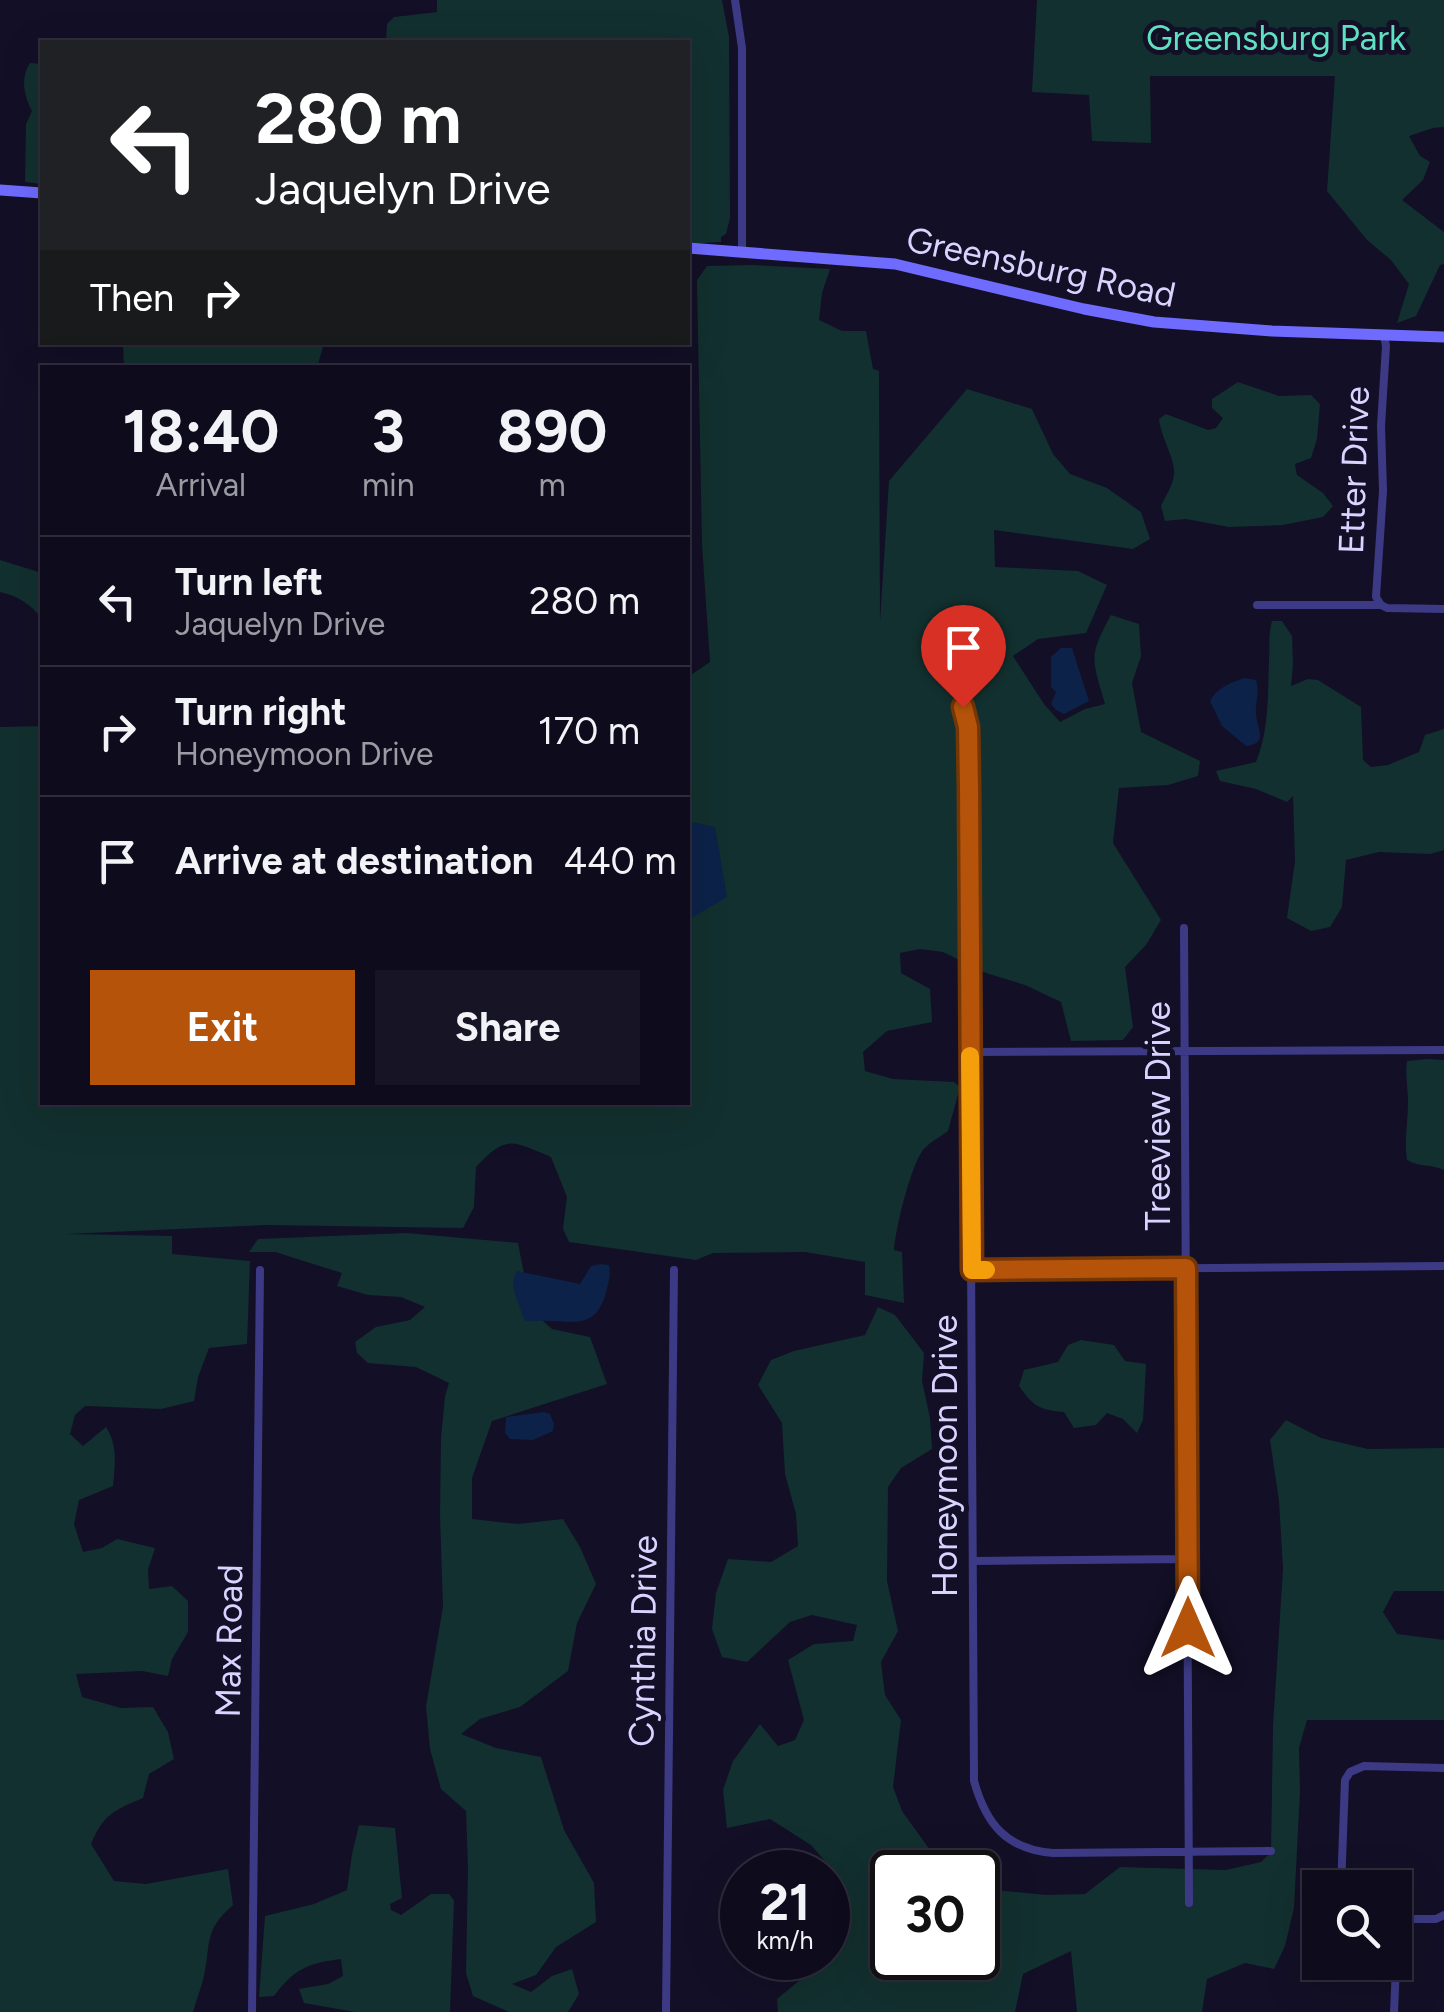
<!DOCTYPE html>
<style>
body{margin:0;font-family:Figtree,sans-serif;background:#171425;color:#f1f3f6;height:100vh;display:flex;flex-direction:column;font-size:38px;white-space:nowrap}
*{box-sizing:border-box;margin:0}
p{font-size:32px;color:#9b9ba3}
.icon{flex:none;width:55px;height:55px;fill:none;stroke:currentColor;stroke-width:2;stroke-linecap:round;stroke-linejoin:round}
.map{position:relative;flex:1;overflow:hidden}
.drawer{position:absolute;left:40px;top:365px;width:650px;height:740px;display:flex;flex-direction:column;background:#0e0b1c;border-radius:0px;box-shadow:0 10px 40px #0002,0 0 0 2px #2e2b3b}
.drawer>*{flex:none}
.guide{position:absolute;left:40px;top:40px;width:650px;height:305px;border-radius:0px;box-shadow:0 10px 40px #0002,0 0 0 2px #2e2b3b;background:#202124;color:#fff;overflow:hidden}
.tools{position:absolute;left:1302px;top:1870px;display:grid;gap:20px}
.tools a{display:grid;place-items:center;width:110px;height:110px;border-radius:0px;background:#0e0b1c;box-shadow:0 10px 40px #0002,0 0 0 2px #2e2b3b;font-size:50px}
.speed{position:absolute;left:720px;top:1850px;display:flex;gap:20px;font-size:50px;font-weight:700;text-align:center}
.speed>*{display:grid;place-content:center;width:130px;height:130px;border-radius:50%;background:#0e0b1c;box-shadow:0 10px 40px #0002,0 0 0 2px #2e2b3b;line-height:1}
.speed small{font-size:25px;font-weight:400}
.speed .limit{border:5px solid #111;border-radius:15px;background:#fff;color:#111}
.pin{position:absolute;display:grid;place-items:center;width:85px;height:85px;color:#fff;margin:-102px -42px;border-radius:50% 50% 50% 0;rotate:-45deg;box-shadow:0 0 10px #0007}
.pin .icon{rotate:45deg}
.me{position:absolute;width:110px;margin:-55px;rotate:0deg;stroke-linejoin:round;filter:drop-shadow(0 0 8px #0008)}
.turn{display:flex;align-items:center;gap:35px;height:210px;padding:0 50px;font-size:45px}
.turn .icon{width:130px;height:130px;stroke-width:2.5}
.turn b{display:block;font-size:70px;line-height:85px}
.then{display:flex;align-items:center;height:95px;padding:0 50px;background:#0003;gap:20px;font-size:38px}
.eta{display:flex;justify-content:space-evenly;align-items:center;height:170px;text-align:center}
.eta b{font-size:60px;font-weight:700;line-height:70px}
.action{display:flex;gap:20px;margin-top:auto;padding:20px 50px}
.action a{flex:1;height:115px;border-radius:0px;background:#b45309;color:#fff;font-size:40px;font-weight:700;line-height:115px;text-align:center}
.action a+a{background:#171425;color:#f1f3f6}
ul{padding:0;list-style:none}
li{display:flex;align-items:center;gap:30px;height:130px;padding:0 50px;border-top:2px solid #2e2b3b}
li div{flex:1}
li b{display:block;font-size:38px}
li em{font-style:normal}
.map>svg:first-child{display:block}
.green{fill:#12302f}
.water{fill:#0c2248}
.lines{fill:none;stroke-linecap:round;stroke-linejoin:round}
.street{stroke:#3d3a85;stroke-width:8}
.secondary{stroke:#6f6bff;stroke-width:11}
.route-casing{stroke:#753606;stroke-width:25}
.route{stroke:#b45309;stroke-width:18}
.slow{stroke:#f59e0b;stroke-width:18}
.labels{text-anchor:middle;stroke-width:10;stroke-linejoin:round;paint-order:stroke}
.park-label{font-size:35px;fill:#5fe0c0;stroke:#130f26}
.street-label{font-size:35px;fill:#d9d4ff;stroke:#130f26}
</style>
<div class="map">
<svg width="1444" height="2012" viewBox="0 0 1444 2012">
<rect width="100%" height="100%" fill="#130f26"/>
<path class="green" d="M437 0H722L729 37 730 218 726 234 721 237V242L688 244V42H386L387 24 394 17 437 12Z
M1037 0H1444V127L1433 128 1409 136 1420 156 1430 162 1423 180 1402 200 1444 232V264L1440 265 1416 316 1397 323 1409 284 1391 260 1367 240 1327 191 1335 76H1150L1151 143 1092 141 1089 95 1032 92Z
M30 63 42 64V184L25 182 26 124 32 111C24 96 20 78 30 63Z
M752 265 830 269 822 293 819 320 842 331H866L873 369 879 371 880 622 889 481 967 389 1032 409 1053 454 1070 474 1107 488 1141 512 1150 539 1133 549 994 530 995 567 1078 571 1107 585 1086 633 1038 639 1013 656 1044 704 1060 722 1085 709 1105 704C1092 659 1088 657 1111 615L1139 624 1141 656 1132 683 1141 732 1200 761 1198 776 1168 785 1119 788 1113 843 1161 920 1146 945 1125 967 1133 1027 1123 1040 1071 1041 1061 1002 1025 985 986 973 943 952 920 949 900 953 901 973 930 989 932 1022 887 1031 863 1052 865 1071 893 1079 954 1082 960 1087 948 1131C940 1137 930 1142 923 1150 911 1165 895 1230 894 1250L902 1252 904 1303 865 1295V1262L805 1252 713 1253 696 1260 569 1242 563 1229 567 1197 551 1157C511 1141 507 1134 476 1167L474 1207 463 1228 265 1225 66 1234 172 1236V1254L250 1261 247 1344 209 1348 198 1377 194 1401 161 1409 85 1406 75 1415 70 1434 83 1446 106 1427C118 1445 115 1465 113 1486L79 1500 74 1524 83 1552 102 1548 117 1539 155 1548 148 1570 149 1589 172 1586 188 1601V1632L172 1659 168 1676 142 1671 76 1674 82 1697 121 1708 153 1707 168 1732 174 1759 149 1774 143 1798C114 1810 103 1815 91 1844L114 1881 146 1884 228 1869 233 1905C202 1932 212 1944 203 1980 200 1991 196 2001 193 2012H0V727L42 726V1102H688V677L710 662 702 545 697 280 707 266Z
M123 343V342L324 343 317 368 124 367Z
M1238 382 1279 396 1311 395 1320 404 1317 439 1311 458 1295 464 1297 475 1323 493 1333 506 1323 517 1283 525 1229 527 1186 519 1165 521 1161 506C1165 497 1173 485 1174 475 1176 460 1161 438 1159 419L1166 414 1208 430 1216 428 1223 418 1212 408V399Z
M0 560 42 573V619C31 604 18 596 0 592Z
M1272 621H1282L1292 636 1293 664 1291 686 1308 679 1318 680 1361 707 1363 760 1371 767 1388 765 1419 752 1425 735 1444 729V850L1430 854 1379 852 1346 860 1342 907 1330 927 1311 931 1287 918 1295 861 1293 796 1287 802 1256 789 1220 781 1216 771 1256 762C1269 731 1268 693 1269 660 1270 647 1268 635 1272 621Z
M1428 1059 1444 1060V1170C1432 1164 1419 1167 1407 1160 1404 1141 1408 1122 1408 1102 1408 1088 1405 1075 1407 1061Z
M406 1233 518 1243 531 1310 552 1329 590 1337 607 1384 492 1421 472 1478V1519L518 1524 563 1519 580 1547 596 1584 577 1623 568 1671 520 1707 480 1719 461 1734 496 1748 541 1757 564 1830 594 1883 596 1922 556 1947 536 1975 512 1984 531 1992 552 1976 572 1969 579 1994 568 2012H509L473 1996 466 1973 468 1868 466 1811 441 1789 430 1749 426 1706 443 1607 440 1515 441 1438 445 1396 449 1383 416 1367 368 1363 357 1353 355 1342 376 1327 410 1320 425 1307 401 1297 368 1295 337 1286 342 1273 275 1252H249L258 1239Z
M878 1307 895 1315 924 1353 922 1381 930 1418 932 1449 901 1468 888 1487 887 1581 898 1631 881 1662 885 1695 901 1720 893 1787 902 1811 930 1850H963L965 1872H892V1958H978V1896L985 1889 1046 1895 1085 1894 1120 1867 1226 1870 1261 1862 1271 1852 1273 1726 1283 1569 1279 1501 1270 1440 1286 1420 1321 1438 1368 1449 1444 1448V1591H1394L1383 1612 1397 1634 1444 1640V1720H1307L1299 1748 1300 1792 1294 1908 1285 1946 1274 1969 1245 1963 1207 1979 1202 2012H1077L1071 1951 1023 1974 1015 2012H778L777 1999 818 1965 823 1958H828V1949L851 1910 843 1882 811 1845 770 1819 727 1828 723 1790 733 1761 760 1724 778 1746 795 1740 804 1720 788 1660 814 1644 853 1641 857 1625 812 1615 790 1622 747 1662 722 1657 712 1629 716 1593 728 1559 771 1562 798 1546 796 1514 785 1474 782 1423 758 1385 771 1360 794 1351 865 1335Z
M1081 1340 1114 1345 1125 1361 1146 1364 1143 1420 1137 1433 1123 1419 1107 1413 1096 1425 1074 1428 1064 1412C1039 1410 1033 1406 1019 1386L1024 1370 1058 1362 1068 1345Z
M359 1825 395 1828 402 1898 390 1904 391 1910 401 1915 431 1894H449L454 1900 450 2012H355L304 2003 299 1989 328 1984 343 1976 341 1959C308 1963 294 1969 274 1996L259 1997 265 1916 314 1904 347 1890 352 1854Z"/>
<path class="water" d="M1061 648H1072L1089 701 1064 714 1056 710 1051 704 1056 692 1051 687V657Z
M1245 678 1256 680C1260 693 1255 701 1256 714 1257 729 1269 743 1246 746L1222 726 1210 701C1216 688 1232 682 1245 678Z
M692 822 715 827 727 897 688 920V823Z
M601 1264 609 1265C611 1274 609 1280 607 1289 598 1325 582 1323 550 1321 542 1320 534 1322 525 1321 520 1305 507 1286 517 1271L580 1284 591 1266Z
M544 1412 550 1414 554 1424 553 1431 533 1440 510 1439 505 1433 506 1417Z"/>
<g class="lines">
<path class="street" d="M735 0 742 48V252
M1257 605H1381L1387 608 1444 609
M1381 605 1376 597 1383 491 1381 426 1386 346 1384 335
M951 679 963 707 968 727 974 1781C986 1824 1006 1849 1053 1853L1271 1851
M1184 928 1189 1903
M970 1052 1444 1050
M972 1270 1444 1266
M973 1561 1188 1559
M1341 1888 1345 1780 1350 1772 1364 1766 1444 1768
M1395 1919H1436L1444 1915
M252 2012 260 1270
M666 2012 674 1270
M1394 2012 1398 1919"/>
<path class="secondary" d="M0 190 42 193
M688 248 895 264 1084 309 1154 322 1272 331 1444 337"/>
</g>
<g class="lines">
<defs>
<path id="route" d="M963 707 968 727 969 786 972 1270 1186 1268 1188 1628"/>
</defs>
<use href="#route" class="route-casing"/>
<use href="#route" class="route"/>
<path class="slow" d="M970 1056 972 1270H986"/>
</g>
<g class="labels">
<g class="park-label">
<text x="1276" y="50">Greensburg Park</text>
</g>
<g class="street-label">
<text transform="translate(1041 267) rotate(12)" y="12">Greensburg Road</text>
<text transform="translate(1354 470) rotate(-88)" y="12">Etter Drive</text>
<text transform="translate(1158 1116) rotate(-90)" y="12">Treeview Drive</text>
<text transform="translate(945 1456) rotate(-90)" y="12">Honeymoon Drive</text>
<text transform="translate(229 1641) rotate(-89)" y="12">Max Road</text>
<text transform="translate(643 1641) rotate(-89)" y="12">Cynthia Drive</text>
</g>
</g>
</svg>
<div class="tools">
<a><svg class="icon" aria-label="search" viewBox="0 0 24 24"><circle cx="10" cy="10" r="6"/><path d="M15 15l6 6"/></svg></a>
</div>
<div class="speed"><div>21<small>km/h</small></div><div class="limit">30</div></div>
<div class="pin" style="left:963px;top:707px;background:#d93025"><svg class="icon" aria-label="arrive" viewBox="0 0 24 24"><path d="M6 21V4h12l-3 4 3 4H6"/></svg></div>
<svg class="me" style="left:1188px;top:1628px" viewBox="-20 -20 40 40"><path d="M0-17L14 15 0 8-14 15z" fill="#b45309" stroke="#fff" stroke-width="4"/></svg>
<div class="guide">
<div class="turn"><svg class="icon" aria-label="left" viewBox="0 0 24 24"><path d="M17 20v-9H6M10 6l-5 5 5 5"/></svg><div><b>280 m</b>Jaquelyn Drive</div></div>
<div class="then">Then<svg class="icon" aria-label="right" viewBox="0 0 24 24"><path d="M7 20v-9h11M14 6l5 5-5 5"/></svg></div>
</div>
<section class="drawer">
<div class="eta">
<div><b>18:40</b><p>Arrival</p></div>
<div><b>3</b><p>min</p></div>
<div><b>890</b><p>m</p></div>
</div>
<ul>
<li><svg class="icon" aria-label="left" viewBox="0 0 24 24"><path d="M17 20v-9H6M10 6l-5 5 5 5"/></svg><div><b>Turn left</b><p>Jaquelyn Drive</p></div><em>280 m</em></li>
<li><svg class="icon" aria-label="right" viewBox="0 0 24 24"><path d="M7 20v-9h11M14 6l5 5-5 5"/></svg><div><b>Turn right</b><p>Honeymoon Drive</p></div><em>170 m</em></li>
<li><svg class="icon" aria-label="arrive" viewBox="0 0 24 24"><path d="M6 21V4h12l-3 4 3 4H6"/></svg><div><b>Arrive at destination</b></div><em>440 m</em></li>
</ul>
<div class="action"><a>Exit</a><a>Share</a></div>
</section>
</div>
